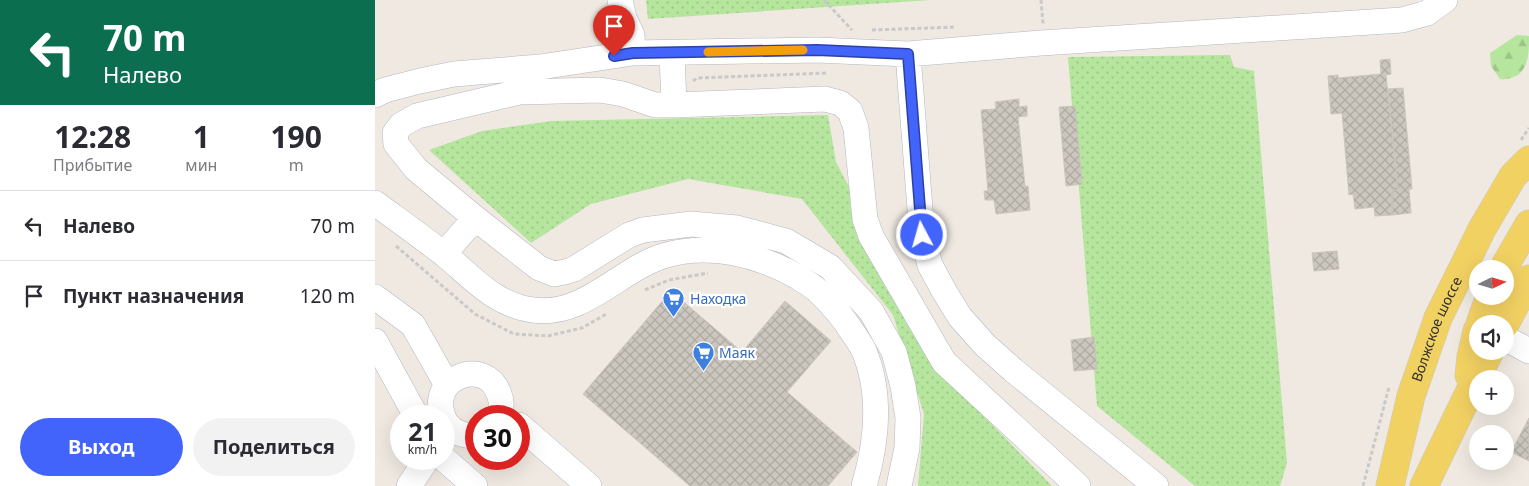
<!DOCTYPE html>
<html lang="ru">
<meta charset="utf-8">
<style>
body{margin:0;font-family:"Noto Sans",sans-serif;background:#f2f2f3;color:#2b2b33;height:100vh;display:flex;flex-direction:column;font-size:19px;white-space:nowrap}
*{box-sizing:border-box;margin:0}
p{font-size:16px;color:#7c7c81}
.icon{flex:none;width:28px;height:28px;fill:none;stroke:currentColor;stroke-width:2;stroke-linecap:round;stroke-linejoin:round}
.map{position:relative;flex:1;overflow:hidden}
.details{display:flex;flex-direction:column;background:#fff;width:375px}
.details>*{flex:none}
.guide{background:#0b6e4f;color:#fff;overflow:hidden}
.needle{width:32px;rotate:85deg}
.buttons{position:absolute;left:1094px;top:260px;display:grid;gap:10px}
.buttons a{display:grid;place-items:center;width:45px;height:45px;border-radius:50%;background:#fff;box-shadow:0 5px 20px #0002;font-size:25px}
.speed{position:absolute;left:15px;top:405px;display:flex;gap:10px;font-size:25px;font-weight:700;text-align:center}
.speed>*{display:grid;place-content:center;width:65px;height:65px;border-radius:50%;background:#fff;box-shadow:0 5px 20px #0002;line-height:1}
.speed small{font-size:12px;font-weight:400}
.speed .limit{border:8px solid #d22;background:#fff;color:#111}
.pin{position:absolute;display:grid;place-items:center;width:42px;height:42px;color:#fff;margin:-51px -21px;border-radius:50% 50% 50% 0;rotate:-45deg;box-shadow:0 0 5px #0007}
.pin .icon{rotate:45deg}
.me{position:absolute;width:55px;margin:-28px;rotate:354deg;stroke-linejoin:round;filter:drop-shadow(0 0 4px #0008)}
.turn{display:flex;align-items:center;gap:18px;height:105px;padding:0 20px;font-size:22px}
.turn .icon{width:65px;height:65px;stroke-width:2.5}
.turn b{display:block;font-size:35px;line-height:42px}
.eta{display:flex;justify-content:space-evenly;align-items:center;height:85px;text-align:center}
.eta b{font-size:30px;font-weight:700;line-height:35px}
.action{display:flex;gap:10px;margin-top:auto;padding:10px 20px}
.action a{flex:1;height:58px;border-radius:30px;background:#4264fb;color:#fff;font-size:20px;font-weight:700;line-height:58px;text-align:center}
.action a+a{background:#f2f2f3;color:#2b2b33}
ul{padding:0;list-style:none}
li{display:flex;align-items:center;gap:15px;height:70px;padding:0 20px;border-top:1px solid #e1e1e2}
li div{flex:1}
li b{display:block;font-size:19px}
li em{font-style:normal}
main{display:flex;flex:1;min-height:0}
.map>svg:first-child{display:block}
.grass{fill:url(#grass-dots)}
.forest{fill:url(#forest-firs)}
.building{fill:url(#building-cross-hatch);stroke:#cbc5ba}
.lines{fill:none;stroke-linecap:round;stroke-linejoin:round}
.minor-casing{stroke:#b4b7c1;stroke-width:26}
.major-casing{stroke:#c9c9c9;stroke-width:29}
.path{stroke:#c9c9c9;stroke-width:3;stroke-dasharray:4 2.5;stroke-linecap:butt}
.minor{stroke:#fff;stroke-width:25}
.major{stroke:#f2d163;stroke-width:28}
.route-casing{stroke:#2b41a3;stroke-width:12}
.route{stroke:#4264fb;stroke-width:9}
.slow{stroke:#f59e0b;stroke-width:9}
.labels{text-anchor:middle;stroke-width:4.5;stroke-linejoin:round;paint-order:stroke}
.shop-label{font-size:14px;fill:#366cbe;stroke:#fff;text-anchor:start}
.street-label{font-size:14px;fill:#2e2e2e;stroke:#fff}
</style>
<main>
<section class="details">
<div class="guide">
<div class="turn"><svg class="icon" aria-label="left" viewBox="0 0 24 24"><path d="M17 20v-9H6M10 6l-5 5 5 5"/></svg><div><b>70 m</b>Налево</div></div>
</div>
<div class="eta">
<div><b>12:28</b><p>Прибытие</p></div>
<div><b>1</b><p>мин</p></div>
<div><b>190</b><p>m</p></div>
</div>
<ul>
<li><svg class="icon" aria-label="left" viewBox="0 0 24 24"><path d="M17 20v-9H6M10 6l-5 5 5 5"/></svg><div><b>Налево</b></div><em>70 m</em></li>
<li><svg class="icon" aria-label="arrive" viewBox="0 0 24 24"><path d="M6 21V4h12l-3 4 3 4H6"/></svg><div><b>Пункт назначения</b></div><em>120 m</em></li>
</ul>
<div class="action"><a>Выход</a><a>Поделиться</a></div>
</section>
<div class="map">
<svg width="1154" height="486" viewBox="0 0 1154 486">
<defs>
<pattern id="grass-dots" width="8" height="8" patternUnits="userSpaceOnUse" patternTransform="scale(1.25)"><rect width="8" height="8" fill="#b6e59e"/><path d="M2 2h.1M6 6h.1" fill="none" stroke="#9dc588" stroke-width="1.8" stroke-linecap="round"/></pattern>
<pattern id="forest-firs" width="22" height="20" patternUnits="userSpaceOnUse" patternTransform="scale(1.25)"><rect width="22" height="20" fill="#b6e59e"/><path d="M5 1l3.5 6h-7zM16 11l3.5 6h-7z" fill="#9dc588"/></pattern>
<pattern id="building-cross-hatch" width="8" height="8" patternUnits="userSpaceOnUse" patternTransform="scale(1.25)"><rect width="8" height="8" fill="#cbc7bf"/><path d="M0 0l8 8M0 8l8-8" fill="none" stroke="#afaba4"/></pattern>
</defs>
<rect width="100%" height="100%" fill="#efe9e1"/>
<path class="grass" d="M271 0H556L273 19Z
M855 55 859 67 879 71 912 463 905 486H820L722 406 693 57Z
M453 115 461 162 577 384 677 486H543L549 414 518 315 427 199 313 179 216 204 156 243 54 150 107 131 176 121Z"/>
<path class="forest" d="M1142 35 1154 36C1154 52 1154 66 1143 75 1136 78 1132 80 1125 79L1116 66 1115 53Z"/>
<path class="building" d="M1015 59 1016 74 1011 75 1023 190 1017 191V215L1000 216 999 207 980 209 978 194 974 195 967 113 956 114 953 76 963 75V78L1006 74 1005 60Z
M1028 88 1037 189H1034L1036 213 1017 215V191L1023 190 1013 89Z
M644 99V107L652 106V116L643 117 650 186H653L655 210 621 214 619 200H610L609 191H613L606 110 621 109 620 102Z
M700 106 707 184 691 186 684 107Z
M962 251 964 269 939 271 937 253Z
M296 291 367 352 410 301 456 341 412 392 482 452 453 486H315L208 394Z
M719 337 722 369 699 371 696 340Z
M1154 418V461L1136 452Z"/>
<g class="lines">
<defs>
<path id="minor" d="M245 0 249 18 257 35 258 53
M297 53 299 105
M533 54 547 235 555 265 569 291 585 317 610 345 638 370 781 486
M0 95 10 90 45 81 79 74 165 67 258 53 442 50 533 54 666 43 1027 20 1052 13 1070 0
M0 203C23 220 47 237 70 255 98 278 120 305 158 310 209 317 244 270 288 256 334 242 383 254 423 277 429 281 436 285 442 290 455 302 468 317 478 333 482 339 487 346 490 353 507 396 502 442 489 486
M69 254 100 218
M0 297 38 325 72 385
M1130 338 1154 351
M0 341 41 416
M68 416C53 377 111 356 124 394 127 401 127 408 124 416
M69 419C75 431 88 437 101 435
M144 425 214 486
M69 459 100 486
M34 486 52 459
M524 486 532 448 533 418 528 386 519 352 496 311 455 267 411 241 362 228 316 224 268 230 254 235 199 269 190 272 179 274 164 268 100 218 41 169 21 144 20 133 26 125 42 116 144 92 225 90 248 94 280 105H299L450 99 465 103 475 111 481 128 490 219 496 236 569 362 703 486"/>
<g id="major">
<path d="M1128 269 1154 224"/>
<path d="M1105 324 1115 296"/>
<path d="M1130 324 1154 279"/>
<path d="M1094 375 1096 357 1102 331"/>
<path id="s1" d="M1015 486 1036 396 1063 318 1107 229 1138 176 1154 160"/>
<path d="M1049 486 1091 399 1115 351"/>
</g>
</defs>
<use href="#minor" class="minor-casing"/>
<use href="#major" class="major-casing"/>
<path class="path" d="M449 0 477 30
M666 0 668 24
M497 30 581 27
M318 81 322 78 453 73
M1146 140 1154 128
M21 246 100 314 139 334 173 336 207 328 233 313
M270 290 294 280 333 273
M988 486 1014 387"/>
<use href="#minor" class="minor"/>
<use href="#major" class="major"/>
</g>
<g class="lines">
<defs>
<path id="route" d="M239 56 258 53 442 50 533 54 547 235"/>
</defs>
<use href="#route" class="route-casing"/>
<use href="#route" class="route"/>
<path class="slow" d="M333 52 428 50"/>
</g>
<defs>
<symbol id="supermarket-pin" viewBox="-11 -11 22 30"><path d="M0 17L-7.5 6A9.5 9.5 0 1 1 7.5 6Z" fill="#3f7fe0" stroke="#fff"/><path d="M-6-5.5h2.5l.6 2H6L4.5 2H-2.5L-4.4-4H-6ZM-1.5 3.2a1.3 1.3 0 1 0 .1 0ZM3 3.2a1.3 1.3 0 1 0 .1 0Z" fill="#fff"/></symbol>
</defs>
<g fill-rule="evenodd">
<use href="#supermarket-pin" x="286" y="286" width="25" height="34"/>
<use href="#supermarket-pin" x="316" y="340" width="25" height="34"/>
</g>
<g class="labels">
<g class="shop-label">
<text x="315" y="304">Находка</text>
<text x="344" y="358">Маяк</text>
</g>
<g class="street-label">
<text dy="5" stroke="none"><textPath href="#s1" startOffset="164">Волжское шоссе</textPath></text>
</g>
</g>
</svg>
<div class="buttons">
<a><svg class="needle" viewBox="-14 -14 28 28"><path d="M0-13l5 13h-10z" fill="#e53935"/><path d="M0 13l5-13h-10z" fill="#7c7c81"/></svg></a>
<a><svg class="icon" aria-label="sound" viewBox="0 0 24 24"><path d="M4 9h4l5-4v14l-5-4H4zM17 9q2 3 0 6"/></svg></a>
<a>+</a>
<a>−</a>
</div>
<div class="speed"><div>21<small>km/h</small></div><div class="limit">30</div></div>
<div class="pin" style="left:239px;top:56px;background:#d93025"><svg class="icon" aria-label="arrive" viewBox="0 0 24 24"><path d="M6 21V4h12l-3 4 3 4H6"/></svg></div>
<svg class="me" style="left:547px;top:235px" viewBox="-20 -20 40 40"><circle r="17" fill="#4264fb" stroke="#fff" stroke-width="3"/><path d="M0-11L8 9 0 5-8 9z" fill="#fff"/></svg>
</div>
</main>
